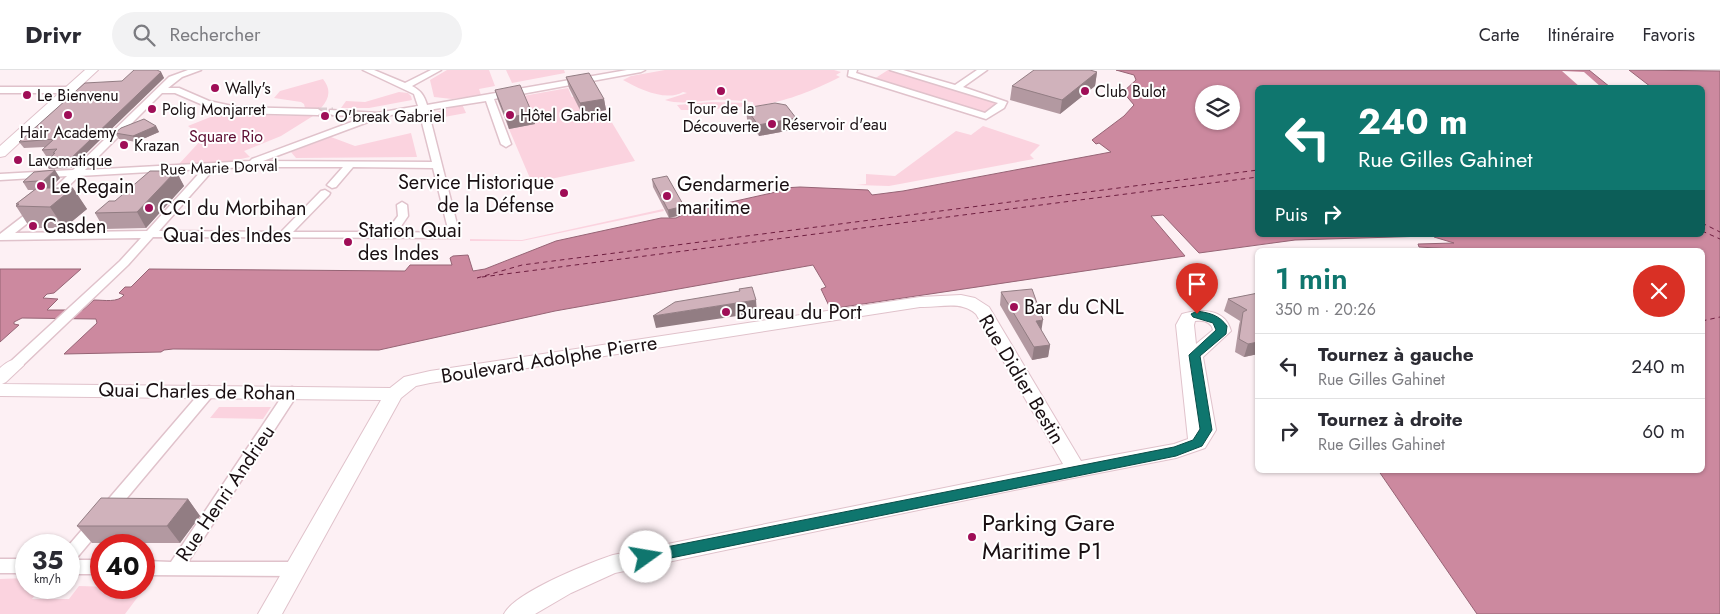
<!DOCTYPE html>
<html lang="fr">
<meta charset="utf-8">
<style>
body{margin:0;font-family:Jost,sans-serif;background:#f2f2f3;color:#2b2b33;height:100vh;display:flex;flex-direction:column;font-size:19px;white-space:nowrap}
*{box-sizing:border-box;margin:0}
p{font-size:16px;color:#7c7c81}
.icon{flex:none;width:28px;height:28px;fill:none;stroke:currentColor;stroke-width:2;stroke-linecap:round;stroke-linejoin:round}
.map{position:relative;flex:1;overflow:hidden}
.drawer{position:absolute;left:1255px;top:178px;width:450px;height:225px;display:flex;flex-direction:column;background:#fff;border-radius:8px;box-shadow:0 1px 4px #0004}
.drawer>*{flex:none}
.top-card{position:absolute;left:1255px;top:15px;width:450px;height:152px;border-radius:8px;box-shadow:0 1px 4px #0004;background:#0f766e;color:#fff;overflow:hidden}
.tools{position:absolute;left:1195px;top:15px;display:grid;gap:10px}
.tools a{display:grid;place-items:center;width:45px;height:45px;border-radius:50%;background:#fff;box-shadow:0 1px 4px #0004;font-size:25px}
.speed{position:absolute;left:15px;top:464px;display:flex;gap:10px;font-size:25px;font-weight:700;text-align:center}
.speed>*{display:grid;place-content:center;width:65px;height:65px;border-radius:50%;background:#fff;box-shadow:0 1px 4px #0004;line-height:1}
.speed small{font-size:12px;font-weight:400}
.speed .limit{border:8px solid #d22;background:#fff;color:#111}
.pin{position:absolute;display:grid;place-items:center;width:42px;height:42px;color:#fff;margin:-51px -21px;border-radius:50% 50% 50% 0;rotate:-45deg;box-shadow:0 0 5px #0007}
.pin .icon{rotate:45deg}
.me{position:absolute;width:55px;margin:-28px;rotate:77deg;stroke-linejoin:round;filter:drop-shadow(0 0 4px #0008)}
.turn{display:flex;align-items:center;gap:18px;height:105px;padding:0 20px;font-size:22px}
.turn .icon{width:65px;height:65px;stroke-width:2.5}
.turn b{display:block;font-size:35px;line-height:42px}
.then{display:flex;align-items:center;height:48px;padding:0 20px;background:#0003;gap:10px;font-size:19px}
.round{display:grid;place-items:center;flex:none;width:52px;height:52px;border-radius:26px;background:#f2f2f3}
.headline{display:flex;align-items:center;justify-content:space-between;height:85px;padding:0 20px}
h1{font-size:30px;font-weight:600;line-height:38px;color:#0f766e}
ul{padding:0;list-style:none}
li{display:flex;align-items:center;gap:15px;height:65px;padding:0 20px;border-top:1px solid #e1e1e2}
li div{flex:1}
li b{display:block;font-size:19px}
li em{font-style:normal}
header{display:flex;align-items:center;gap:30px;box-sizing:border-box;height:70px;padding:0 25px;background:#fff;border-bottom:1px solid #e1e1e2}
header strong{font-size:24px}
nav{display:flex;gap:28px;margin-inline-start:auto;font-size:18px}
.search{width:350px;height:45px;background:#f2f2f3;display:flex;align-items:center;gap:12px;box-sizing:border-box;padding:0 18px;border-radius:28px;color:#7c7c81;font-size:19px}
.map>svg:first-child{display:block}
.green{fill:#fbd3df}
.water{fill:#cc899f;stroke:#966475;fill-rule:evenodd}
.pier{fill:#fdf0f4}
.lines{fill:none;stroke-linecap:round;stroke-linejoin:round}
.ferry{stroke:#6e1e40;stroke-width:1;stroke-dasharray:4.5 4;stroke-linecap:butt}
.street-tunnel{stroke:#dbced2;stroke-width:9;stroke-dasharray:9 4.5;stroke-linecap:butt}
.street-casing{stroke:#e0c2cb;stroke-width:3}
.secondary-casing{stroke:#e0c2cb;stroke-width:2}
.street{fill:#fff;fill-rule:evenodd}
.secondary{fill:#fff;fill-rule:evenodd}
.wall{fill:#b399a1}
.shaded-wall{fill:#927d83}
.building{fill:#d0b2bb;stroke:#927d83}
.route{fill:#0f766e;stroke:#0a4d48}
.poi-dot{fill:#9f0e57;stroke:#fff;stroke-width:2}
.labels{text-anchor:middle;stroke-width:4;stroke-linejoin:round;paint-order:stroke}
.far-poi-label{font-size:16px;fill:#190f12;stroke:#fff;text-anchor:start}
.far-park-label{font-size:16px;fill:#5e0d32;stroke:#fff}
.far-street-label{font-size:16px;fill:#190f12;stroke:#fff}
.poi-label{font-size:20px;fill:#190f12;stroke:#fff;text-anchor:start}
.street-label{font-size:20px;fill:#190f12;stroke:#fff}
.near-poi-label{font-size:24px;fill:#190f12;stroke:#fff;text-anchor:start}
</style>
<header>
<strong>Drivr</strong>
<div class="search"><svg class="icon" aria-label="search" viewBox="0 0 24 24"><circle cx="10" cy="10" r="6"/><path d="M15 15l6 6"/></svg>Rechercher</div>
<nav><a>Carte</a><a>Itinéraire</a><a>Favoris</a></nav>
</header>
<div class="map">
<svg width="1720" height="544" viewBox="0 0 1720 544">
<rect width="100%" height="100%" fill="#fdf0f4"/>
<path class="green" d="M447 0H489L495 16 479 19 481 25 452 29 434 27 430 10Z
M506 0H564L565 3 512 13Z
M665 0H834L841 2 836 5 840 7C808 23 789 30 754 37L753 32C740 31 726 29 713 30 696 31 681 35 665 30L687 23 683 22C666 32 639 19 623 10L631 6Z
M888 0 997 33 983 43 874 9Z
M323 9C331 19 330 28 321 38H305L304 34 301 32 274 28 280 21Z
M568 18 572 27 586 24 582 44 606 40 605 41 635 91 532 113 509 59 535 54 523 26Z
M399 22 408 23 411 26 412 30 369 38H341L346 31 365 32Z
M711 32 748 33 749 36 703 40H681L677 35Z
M462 34 466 43 433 49V45L436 42Z
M223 42 258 45 313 46 281 66 244 81 250 87 227 92 179 94 203 68 188 56Z
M983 56 1040 75 1030 85 1034 89 889 116 856 115 866 114V104L895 106 956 61 971 65Z
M411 63 417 87 296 88 291 82 331 67 355 76Z
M663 139 664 141 522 171H470V169L522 170Z
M219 337H271L263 349 210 348Z
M26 508V518H40L32 529H69L79 516 144 518 146 516 125 544H0V509Z"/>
<path class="water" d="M1116 0H1589L1610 17 1258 18V165L1427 166 1295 170 1199 183 1163 145 1151 146 1185 186 836 238H830L821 219 826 217 813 195 555 241 379 280 173 279 164 280 161 282 64 284 97 253 96 249 22 248 14 252V254L19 255 0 272V199H81L54 223 47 224 43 228 58 229 47 240H83L94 230C104 230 118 233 124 225L119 223 125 217H131L149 199 405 201 410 195H452L450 188 453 186 468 185 473 201 485 199 556 171 661 148H676L691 141 785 120 783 118 800 117 868 120 872 125 903 121 1111 82 1099 73 1096 74 1092 70 1124 46 1134 35 1123 22 1136 10 1134 5ZM1204 24H1231V51H1204Z
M1629 0 1720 1V544H1477L1378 400H1702V180H1471L1419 177 1418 174 1454 173 1434 167 1433 165H1702V18L1651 17Z"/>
<path class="pier" d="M1562 1 1584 2 1601 17H1580Z"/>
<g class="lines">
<path class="ferry" d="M1702 153 1720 162
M1702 161 1720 169
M482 207 1258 107
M477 208 522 195 1258 100
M1702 251 1720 247"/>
<path class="street-tunnel" d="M318 42H333"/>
<defs>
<path id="street" d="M188 0H201L182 7 168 18H179L209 31 237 37 318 39 322 42 318 45 237 43 203 35 175 23H162L85 100 250 91 252 89 365 47 333 45 330 44V40L377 43 418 36 414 24 363 0H374L405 13 431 0H441L412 16C421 21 424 25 427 35L627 0H645L641 2 494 29 511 74 506 77 501 74 486 31 428 40 460 166 459 168 153 167 128 195 20 298H10L9 295 10 292 120 191 141 168 0 170V164L35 137 67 106 0 110V104L73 100 169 7ZM419 41 432 92 263 91 384 46ZM244 97H343L327 115 332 118 336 117 353 97 433 98 449 163 397 162 408 146 407 135 402 132 397 135 398 146 386 162H293L329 125 330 123 325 120 321 121 281 162 159 161 214 99ZM203 99 147 161 15 163 43 141 79 106Z
M849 0H857L856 3 985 43 998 33 890 0H903L955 15 977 0H987L963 17 1007 32 1004 38 986 49 848 6Z
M0 17H70L74 20 70 23H0Z
M209 316 214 318 216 321 214 324 75 490H101V504H69V475L204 318Z
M292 317 297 319 299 322 188 492H295L301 494 303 499 301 504 295 506 144 505V491L171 492 287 319Z
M0 489H26V503H0Z"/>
<path id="secondary" d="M85 0H98L5 86 0 87V76Z
M961 225 975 228 989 237 1081 391 1174 374 1188 369 1176 255 1182 244C1200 239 1225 238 1231 261L1203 287 1216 360 1205 378 1176 388 1063 410 615 503 571 523 535 544H504C515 522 589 493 613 485L1063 394 976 244C960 230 940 238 920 237L430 313 416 316 401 328 282 544H258L381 330 0 326V298C7 292 12 288 21 291L24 295 6 312 2 314 390 318 404 307 430 301 920 227ZM1195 251C1203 250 1211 251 1213 260L1196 274 1194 255Z"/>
</defs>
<use href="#street" class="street-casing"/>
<use href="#secondary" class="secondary-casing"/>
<use href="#street" class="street"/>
<use href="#secondary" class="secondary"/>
</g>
<path class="wall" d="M161 2 164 8 71 98 49 99 45 93 52 86H46L42 80 45 77 24 78 19 72 122 11Z
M1097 2 1095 16 1060 44 1010 30 1012 16Z
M566 7 604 29 606 40 582 44 569 18Z
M495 20 532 43 535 54 509 59 498 31Z
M746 38 796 48 797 59 759 66 747 49Z
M156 56 159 62 136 72 119 69 115 63Z
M176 101 184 116 146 158 104 159 95 143 115 131Z
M60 108 50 118H73L87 139 64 158H30L16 136 17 135 16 134 34 120H28L23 112Z
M652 109 684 136 685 144 669 148 653 117Z
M1001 222 1041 260 1050 275 1048 287 1032 290 1000 235Z
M1258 223V284L1244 287 1235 282 1239 255 1240 251 1224 241 1228 229Z
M188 429 200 446 180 473H92L77 456Z"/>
<path class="shaded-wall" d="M161 2 164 8 71 98 67 92Z
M1097 2 1095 16 1060 44 1062 30Z
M604 29 606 40 582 44 580 33Z
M532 43 535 54 509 59 506 48Z
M796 48 797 59 759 66 758 55Z
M156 56 159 62 136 72 133 66Z
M55 100 60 108 47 121 41 113Z
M176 101 184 116 146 158 137 142Z
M73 118 87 139 64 158 50 137Z
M684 136 685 144 669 148 668 140Z
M756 230 757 243 656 258 653 246Z
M1043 250 1041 263 1036 251Z
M1258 272V284L1244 287 1248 274Z
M1050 275 1048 287 1032 290 1034 277Z
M188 429 200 446 180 473 167 456Z"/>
<path class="building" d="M134 0H157L161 2 67 92 45 93 55 83H53L57 79 42 80 54 69 19 72 85 13 122 11Z
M1034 0H1090L1097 2 1062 30 1012 16Z
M589 3 604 29 580 33 566 7Z
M520 15 532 43 506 48 495 20Z
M775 33 786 35 796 48 758 55 746 38Z
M144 49 156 56 133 66 115 63 121 58Z
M55 100 41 113 38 111 23 112 34 102Z
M150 101H176L137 142 95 143 109 131H115Z
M667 106 684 136 668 140 652 109Z
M37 118H73L50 137 16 136 19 134H16Z
M752 217 756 230 653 246 675 232 740 221 739 219Z
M1032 219 1043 250 1036 251 1050 275 1034 277 1001 222Z
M1258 223V272L1248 274 1239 269 1243 242 1247 240 1228 229Z
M101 428 188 429 167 456H77Z"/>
<path class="route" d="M1197 241C1210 243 1219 245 1227 256L1226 264 1200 286 1212 360 1202 376 1176 386 646 493 641 491 639 487 641 483 646 481 1174 377 1193 370 1200 359 1189 285 1216 260 1213 253 1193 247 1191 244Z"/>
<g class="poi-dot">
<circle cx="215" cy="18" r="5"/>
<circle cx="721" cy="21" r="5"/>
<circle cx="1085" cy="21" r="5"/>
<circle cx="27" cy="25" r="5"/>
<circle cx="152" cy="39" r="5"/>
<circle cx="68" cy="45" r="5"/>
<circle cx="510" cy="45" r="5"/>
<circle cx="325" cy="46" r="5"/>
<circle cx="772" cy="54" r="5"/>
<circle cx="124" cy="75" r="5"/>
<circle cx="18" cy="90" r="5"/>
<circle cx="41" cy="116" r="5"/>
<circle cx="564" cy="123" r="5"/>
<circle cx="667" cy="126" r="5"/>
<circle cx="149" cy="138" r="5"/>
<circle cx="33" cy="156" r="5"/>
<circle cx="348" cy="172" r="5"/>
<circle cx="1014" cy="237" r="5"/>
<circle cx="726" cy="242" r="5"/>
<circle cx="972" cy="467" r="5"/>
</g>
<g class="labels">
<g class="far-poi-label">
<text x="225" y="24">Wally's</text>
<text x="1095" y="27">Club Bulot</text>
<text x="37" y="31">Le Bienvenu</text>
<text x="721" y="44" text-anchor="middle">Tour de la<tspan x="721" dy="18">Découverte</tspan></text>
<text x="162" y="45">Polig Monjarret</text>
<text x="520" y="51">Hôtel Gabriel</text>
<text x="335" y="52">O'break Gabriel</text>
<text x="782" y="60">Réservoir d'eau</text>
<text x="68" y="68" text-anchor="middle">Hair Academy</text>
<text x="134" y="81">Krazan</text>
<text x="28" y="96">Lavomatique</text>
</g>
<g class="far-park-label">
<text x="226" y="72">Square Rio</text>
</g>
<g class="far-street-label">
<text transform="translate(219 97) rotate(-2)" y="6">Rue Marie Dorval</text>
</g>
<g class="poi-label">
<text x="554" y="119" text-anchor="end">Service Historique<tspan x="554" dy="23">de la Défense</tspan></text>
<text x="677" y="121">Gendarmerie<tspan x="677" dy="23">maritime</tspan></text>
<text x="51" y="123">Le Regain</text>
<text x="159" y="145">CCI du Morbihan</text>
<text x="43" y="163">Casden</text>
<text x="358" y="167">Station Quai<tspan x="358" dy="23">des Indes</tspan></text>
<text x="1024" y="244">Bar du CNL</text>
<text x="736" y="249">Bureau du Port</text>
</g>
<g class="street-label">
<text x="227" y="172">Quai des Indes</text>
<text transform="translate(549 289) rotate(-9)" y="7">Boulevard Adolphe Pierre</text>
<text transform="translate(1022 309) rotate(59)" y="7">Rue Didier Bestin</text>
<text transform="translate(197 321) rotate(1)" y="7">Quai Charles de Rohan</text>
<text transform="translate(225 423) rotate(-56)" y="7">Rue Henri Andrieu</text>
</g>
<g class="near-poi-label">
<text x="982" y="461">Parking Gare<tspan x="982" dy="28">Maritime P1</tspan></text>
</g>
</g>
</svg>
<div class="tools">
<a><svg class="icon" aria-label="layers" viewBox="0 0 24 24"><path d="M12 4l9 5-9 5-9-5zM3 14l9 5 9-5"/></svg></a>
</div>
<div class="speed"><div>35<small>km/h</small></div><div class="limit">40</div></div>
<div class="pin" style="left:1197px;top:244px;background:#d93025"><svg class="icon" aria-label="arrive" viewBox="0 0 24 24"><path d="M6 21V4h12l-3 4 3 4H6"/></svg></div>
<svg class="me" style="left:646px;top:487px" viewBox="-20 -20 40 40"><circle r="19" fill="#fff"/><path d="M0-13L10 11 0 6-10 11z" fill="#0f766e"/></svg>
<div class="top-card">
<div class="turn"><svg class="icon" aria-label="left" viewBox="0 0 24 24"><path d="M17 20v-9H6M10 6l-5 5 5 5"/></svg><div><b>240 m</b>Rue Gilles Gahinet</div></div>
<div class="then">Puis<svg class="icon" aria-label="right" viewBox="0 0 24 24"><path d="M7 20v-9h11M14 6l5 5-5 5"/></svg></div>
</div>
<section class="drawer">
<div class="headline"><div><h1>1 min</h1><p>350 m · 20:26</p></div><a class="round" style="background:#d93025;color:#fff"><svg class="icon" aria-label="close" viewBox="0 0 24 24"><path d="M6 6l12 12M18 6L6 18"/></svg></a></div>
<ul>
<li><svg class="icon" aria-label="left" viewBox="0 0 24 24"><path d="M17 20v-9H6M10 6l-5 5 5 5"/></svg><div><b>Tournez à gauche</b><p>Rue Gilles Gahinet</p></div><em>240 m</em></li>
<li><svg class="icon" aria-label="right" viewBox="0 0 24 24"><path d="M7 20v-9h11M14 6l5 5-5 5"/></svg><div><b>Tournez à droite</b><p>Rue Gilles Gahinet</p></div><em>60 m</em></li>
</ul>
</section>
</div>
